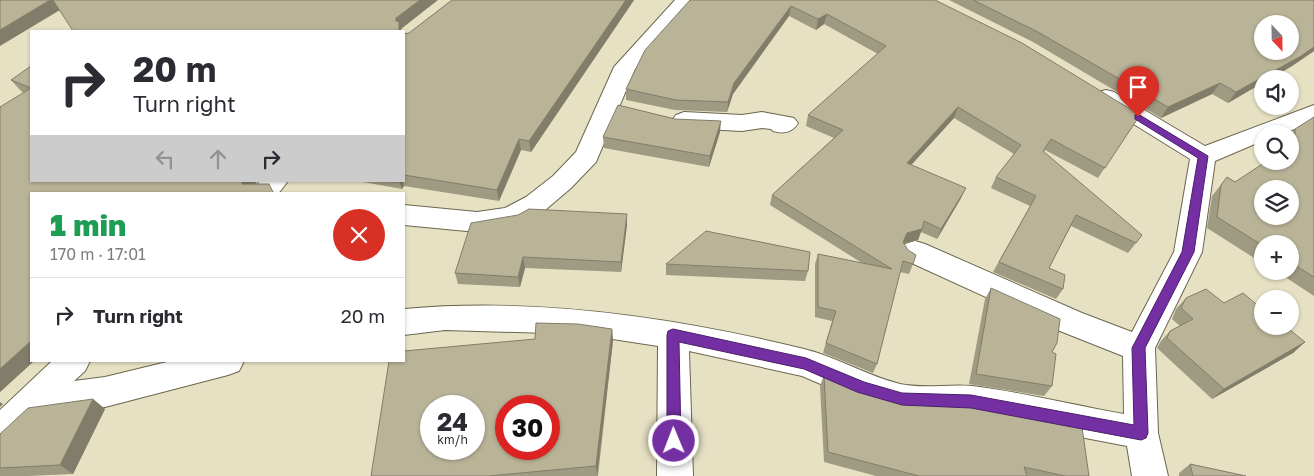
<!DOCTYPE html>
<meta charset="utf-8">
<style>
body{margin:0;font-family:"Golos Text",sans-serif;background:#f7f7f7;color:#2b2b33;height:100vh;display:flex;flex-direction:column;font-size:19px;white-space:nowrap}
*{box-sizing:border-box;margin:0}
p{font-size:16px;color:#7c7c81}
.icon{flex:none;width:28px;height:28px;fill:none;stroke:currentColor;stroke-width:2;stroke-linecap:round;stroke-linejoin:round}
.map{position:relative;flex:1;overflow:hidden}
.drawer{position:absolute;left:30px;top:192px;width:375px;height:170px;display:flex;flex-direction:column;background:#fff;border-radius:0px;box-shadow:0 1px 4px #0004}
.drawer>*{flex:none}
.top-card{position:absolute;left:30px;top:30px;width:375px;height:152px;border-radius:0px;box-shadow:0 1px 4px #0004;background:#fff;color:#2b2b33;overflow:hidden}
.needle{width:32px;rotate:158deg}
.fabs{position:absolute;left:1254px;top:15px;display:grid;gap:10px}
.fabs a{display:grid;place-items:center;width:45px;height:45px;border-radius:50%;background:#fff;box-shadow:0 1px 4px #0004;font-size:25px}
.speed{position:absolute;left:420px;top:395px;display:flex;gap:10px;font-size:25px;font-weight:700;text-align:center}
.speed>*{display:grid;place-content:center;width:65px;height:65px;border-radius:50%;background:#fff;box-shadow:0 1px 4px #0004;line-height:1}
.speed small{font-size:12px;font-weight:400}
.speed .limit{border:8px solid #d22;background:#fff;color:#111}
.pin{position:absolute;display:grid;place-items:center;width:42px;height:42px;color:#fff;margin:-51px -21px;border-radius:50% 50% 50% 0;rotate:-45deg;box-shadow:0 0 5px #0007}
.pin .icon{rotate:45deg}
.me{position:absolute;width:55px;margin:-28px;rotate:359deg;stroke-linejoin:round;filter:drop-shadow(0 0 4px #0008)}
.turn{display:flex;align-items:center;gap:18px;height:105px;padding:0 20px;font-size:22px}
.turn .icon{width:65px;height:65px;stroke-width:2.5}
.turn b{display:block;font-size:35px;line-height:42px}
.lanes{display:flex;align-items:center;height:48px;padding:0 20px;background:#0003;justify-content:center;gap:25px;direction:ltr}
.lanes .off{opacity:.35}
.round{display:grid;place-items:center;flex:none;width:52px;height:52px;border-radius:26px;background:#f7f7f7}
.overview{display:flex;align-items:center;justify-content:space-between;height:85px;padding:0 20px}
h1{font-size:30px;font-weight:800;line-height:38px;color:#1e9e55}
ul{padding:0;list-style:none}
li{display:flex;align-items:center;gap:15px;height:75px;padding:0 20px;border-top:1px solid #e1e1e2}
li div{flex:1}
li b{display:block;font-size:19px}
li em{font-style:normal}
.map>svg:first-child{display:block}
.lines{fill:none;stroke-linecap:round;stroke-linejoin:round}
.street-casing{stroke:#6b664c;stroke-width:2}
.street{fill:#fff;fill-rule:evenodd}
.wall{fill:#9f9a82}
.shaded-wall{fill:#827d6a}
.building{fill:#b9b397;stroke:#827d6a;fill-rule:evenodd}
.route{fill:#742fa3;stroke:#4b1f6a}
</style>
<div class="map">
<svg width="1314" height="476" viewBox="0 0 1314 476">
<rect width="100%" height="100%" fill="#e7e1c4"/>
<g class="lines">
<defs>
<path id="street" d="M675 0H696L635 69 596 162 571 188 544 211 520 224 477 232 404 225V205L477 212 505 208 526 197 553 176 576 152 614 67Z
M1106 90 1114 92 1205 146 1314 105V121L1282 134H1262V141L1215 161 1202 252 1155 348 1158 433 1168 476H1132L1127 446 971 416 902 414 851 397 802 376 689 351 693 476H657L658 346 580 334 445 330 404 335V309C538 297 674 317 804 349 837 357 867 376 900 384 923 389 948 384 972 386 1022 392 1073 405 1124 414L1123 356 1060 331 905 260 901 252 905 244 915 241 925 244 1082 313 1132 332 1174 252 1190 159 1098 102 1095 97 1098 92Z
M684 112 742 115 762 112 794 118 798 123C792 133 783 134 773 131L771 129 762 128 742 131 684 128 676 125 672 120 676 115Z
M260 181H288L278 194H250Z
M52 361H90L85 371 74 381 105 377 171 361H244L239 371 228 375 105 407 40 416 12 443 0 448V410Z"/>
</defs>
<use href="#street" class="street-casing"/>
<use href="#street" class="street"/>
</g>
<path class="wall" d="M452 0H634L531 152 521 150 499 201 404 186 402 189 357 181H404V34L409 33Z
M690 0H935L1140 115 1098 178 1045 150 1044 152 1136 243 1128 253 1071 226 1049 268 1063 289 1056 299 993 272 1030 206 991 188 996 177 1014 154 954 118 911 165 961 198 937 239 921 232 918 240 904 243 913 264 909 274 900 272 877 364 873 373 823 353 832 321 815 317V264L818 254 862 263 770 205 772 195 834 138 806 126 808 115 878 54 824 24 816 30 789 16 733 94 727 112 675 110 626 100V89Z
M949 0H1314V51L1292 66 1228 103 1212 94 1161 118 1033 42Z
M31 66V181H257L255 184 31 194 34 361 0 392V107L24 93 21 91 11 80Z
M1314 117V296L1276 271H1290V244H1262V263L1207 228 1212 196 1227 177 1235 182 1290 161V135L1295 129Z
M720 132 709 167 604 148 603 137Z
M627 214V225L621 272 525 268 520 287 458 284 455 273Z
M666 264 808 271 805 281 666 275Z
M991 288 1052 352V386L1044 396 969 384 985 299Z
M1186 298 1224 303 1305 342 1293 353 1212 399 1157 348 1161 341 1170 331 1180 326 1172 319 1176 309Z
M612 329 613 341 598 476H371L535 339Z
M824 375 855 388 1089 476H876L824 462 820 386Z
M93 399 105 409 73 474 28 476H0V434Z
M1190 464 1246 476H1179V473Z"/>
<path class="shaded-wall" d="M50 0H53L60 10 0 46V30Z
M420 0H438L401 29 402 31H399L396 21V18Z
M626 0H634L531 152 529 141Z
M791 6 789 16 733 94 727 112 728 102 734 83Z
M827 14 824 24 816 30 818 19Z
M1314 47V51L1292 66 1270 79H1262V83L1228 103 1236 92Z
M1220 83 1212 94 1161 118 1168 107Z
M958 107 954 118 903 174 907 163Z
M721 121 720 132 709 167 710 156Z
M519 139 521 150 499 201 497 190Z
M242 181H257L249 193 242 184Z
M399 181H402L404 186 402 189Z
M966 188 961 198 937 239 941 229Z
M627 214V225L621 272V262Z
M922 229 918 240 903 243 907 233Z
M523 257 525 268 520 287 518 277Z
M612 329 613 341 597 476 596 466Z
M31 341V361H34L0 392V369Z
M1305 342 1293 353 1212 399 1224 389Z
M93 399 105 409 73 474 60 465Z
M0 402 3 404 0 407Z"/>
<path class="building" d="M0 0H50L0 30Z
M53 0H420L396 18V21L399 22V31H73Z
M452 0H626L529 141 519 139 497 190 404 175V34L409 33Z
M690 0H935L1022 43 1140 115 1105 168 1051 139 1043 151 1142 235 1136 243 1076 215 1049 268 1065 275 1063 289 999 262 1036 196 996 177 1021 145 958 107 907 163 966 188 941 229 924 221 922 229 907 233 903 242 908 250 916 255 913 264 903 261 877 364 826 343 836 311 818 307V254L892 269 772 195 843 130 808 115 886 46 827 14 818 19 791 6 734 83 728 102 676 100 626 89 645 50Z
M973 0H1314V47L1301 56 1236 92 1220 83 1168 107 1038 32ZM1262 24H1290V51H1262Z
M31 66V181H242V184H269L274 194H31V341L0 369V107L31 88 11 80Z
M618 105 675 119 721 121 710 156 603 137Z
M1314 117V277L1290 262V244H1262V245L1217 217 1221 185 1227 177 1235 182 1267 161H1290V146L1295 143V129ZM1262 189H1290V216H1262Z
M529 209 627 214 621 262 523 257 518 277 455 273 471 223 518 215Z
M706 231 810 252 808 271 666 264Z
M991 288 1060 319 1057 343 1052 352 1056 354 1052 386 976 374Z
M1206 289 1224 303 1243 293 1262 309V326H1285L1305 342 1224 389 1167 338 1170 331 1193 319 1181 308 1186 298Z
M536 323 578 324 612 329 596 466 488 476H371L389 361H404V351L535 339ZM431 406H474V449H431ZM506 406H549V449H506Z
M824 375 855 388 907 405 978 407 1082 427 1089 476H1065L1024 467 1027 476H919L828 452Z
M93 399 60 465 0 468V434L28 408Z
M1190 464 1246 476H1193Z"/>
<path class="route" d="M1138 114 1208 156 1194 252 1145 348 1148 433 1146 438 1141 440 971 408 902 405 857 392 804 369 679 342 681 441 679 445 674 447 669 445 667 441V335L668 331 673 329 806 358 864 382 902 393 971 395 1134 425 1132 348 1182 252 1198 158 1135 119V115Z"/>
</svg>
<div class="fabs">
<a><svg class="needle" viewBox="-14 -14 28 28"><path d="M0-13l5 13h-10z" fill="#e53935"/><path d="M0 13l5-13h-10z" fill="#7c7c81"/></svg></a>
<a><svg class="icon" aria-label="sound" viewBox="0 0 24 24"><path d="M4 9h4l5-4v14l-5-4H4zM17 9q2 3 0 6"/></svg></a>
<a><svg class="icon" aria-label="search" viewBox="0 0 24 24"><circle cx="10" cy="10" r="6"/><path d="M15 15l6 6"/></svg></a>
<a><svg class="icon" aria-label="layers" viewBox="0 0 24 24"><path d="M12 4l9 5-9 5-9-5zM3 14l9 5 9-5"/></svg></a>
<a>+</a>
<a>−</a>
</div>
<div class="speed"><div>24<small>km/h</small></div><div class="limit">30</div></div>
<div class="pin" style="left:1138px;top:117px;background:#d93025"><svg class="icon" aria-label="arrive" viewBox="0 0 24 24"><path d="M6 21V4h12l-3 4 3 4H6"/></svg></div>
<svg class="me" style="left:674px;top:441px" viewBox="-20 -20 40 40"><circle r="17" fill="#742fa3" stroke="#fff" stroke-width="3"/><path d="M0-11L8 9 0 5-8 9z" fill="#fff"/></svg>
<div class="top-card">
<div class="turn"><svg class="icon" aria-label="right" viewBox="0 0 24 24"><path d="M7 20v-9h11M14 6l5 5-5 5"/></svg><div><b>20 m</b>Turn right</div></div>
<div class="lanes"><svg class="icon off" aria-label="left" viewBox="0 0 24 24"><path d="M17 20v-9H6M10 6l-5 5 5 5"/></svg><svg class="icon off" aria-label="ahead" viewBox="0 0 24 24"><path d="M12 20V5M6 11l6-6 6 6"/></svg><svg class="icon" aria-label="right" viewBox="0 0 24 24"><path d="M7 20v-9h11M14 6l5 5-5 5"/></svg></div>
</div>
<section class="drawer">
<div class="overview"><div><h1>1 min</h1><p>170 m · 17:01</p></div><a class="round" style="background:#d93025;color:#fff"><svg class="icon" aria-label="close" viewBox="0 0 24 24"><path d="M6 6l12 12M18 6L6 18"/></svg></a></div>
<ul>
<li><svg class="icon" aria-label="right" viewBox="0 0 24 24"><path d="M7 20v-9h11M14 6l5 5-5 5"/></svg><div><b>Turn right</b></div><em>20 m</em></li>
</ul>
</section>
</div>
